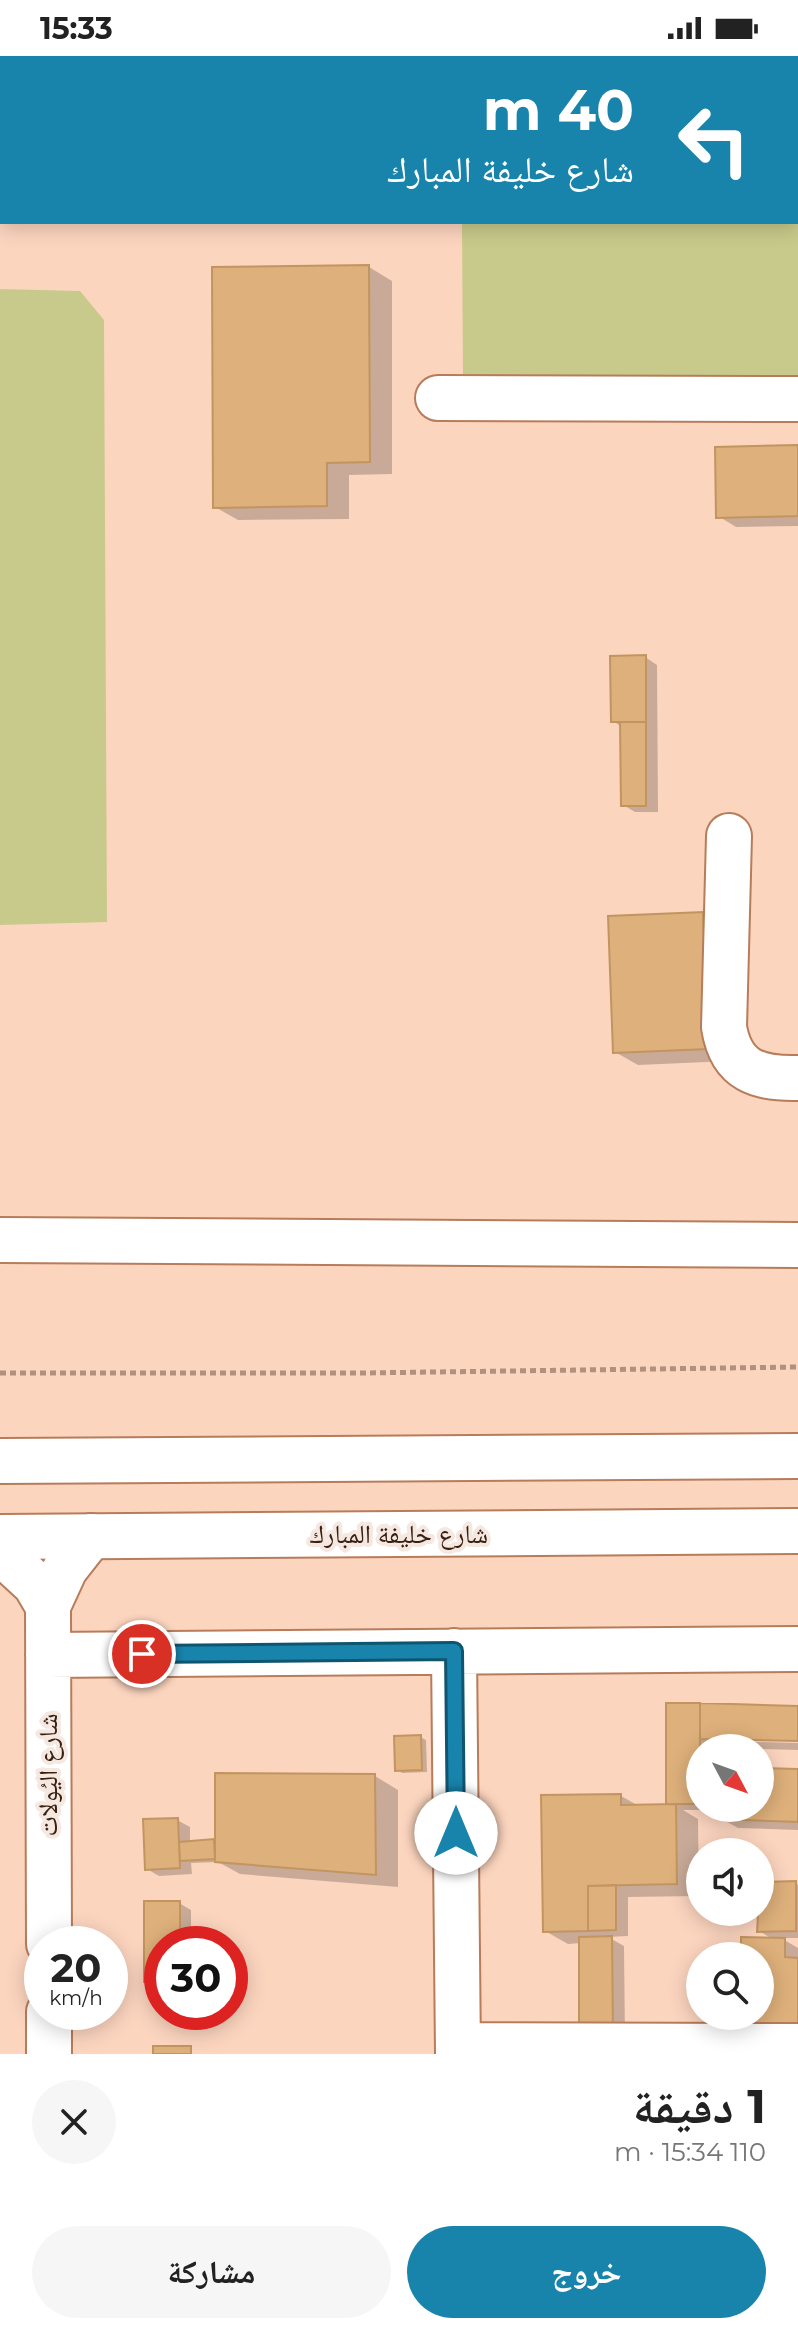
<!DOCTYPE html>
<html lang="ar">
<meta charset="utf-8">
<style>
body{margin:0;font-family:Montserrat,"Noto Naskh Arabic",sans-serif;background:#f6f6f6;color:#222;direction:rtl;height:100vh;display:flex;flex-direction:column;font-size:30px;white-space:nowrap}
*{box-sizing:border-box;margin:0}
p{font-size:26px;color:#767676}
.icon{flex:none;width:44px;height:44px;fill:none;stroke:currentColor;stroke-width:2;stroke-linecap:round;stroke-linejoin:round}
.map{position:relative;height:1998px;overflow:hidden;direction:ltr}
.drawer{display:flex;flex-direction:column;background:#fff;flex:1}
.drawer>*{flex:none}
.banner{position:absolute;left:0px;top:0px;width:798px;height:168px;box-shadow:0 4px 20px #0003;direction:rtl;background:#1883ab;color:#fff;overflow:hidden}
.needle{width:52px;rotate:131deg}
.fabs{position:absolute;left:686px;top:1678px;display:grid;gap:16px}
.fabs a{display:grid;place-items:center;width:88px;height:88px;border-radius:50%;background:#fff;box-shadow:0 4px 20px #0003;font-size:40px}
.speed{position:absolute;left:24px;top:1870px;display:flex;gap:16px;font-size:40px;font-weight:700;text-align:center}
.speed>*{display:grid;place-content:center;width:104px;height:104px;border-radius:50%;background:#fff;box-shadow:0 4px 20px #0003;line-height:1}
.speed small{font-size:20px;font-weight:400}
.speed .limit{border:12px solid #d22;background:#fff;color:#111}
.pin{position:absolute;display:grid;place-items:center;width:68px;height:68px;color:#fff;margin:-34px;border:4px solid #fff;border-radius:50%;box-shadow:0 2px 8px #0007}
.me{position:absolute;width:88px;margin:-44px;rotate:0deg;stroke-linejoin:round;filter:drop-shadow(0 0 6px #0008)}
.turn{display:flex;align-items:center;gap:28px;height:168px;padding:0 32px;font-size:36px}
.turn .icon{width:104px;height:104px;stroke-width:2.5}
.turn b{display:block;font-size:56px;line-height:68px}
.round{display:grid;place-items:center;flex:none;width:84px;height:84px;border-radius:42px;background:#f6f6f6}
.head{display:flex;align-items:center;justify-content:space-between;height:136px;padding:0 32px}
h1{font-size:48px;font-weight:700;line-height:60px}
.action{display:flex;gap:16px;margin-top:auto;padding:16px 32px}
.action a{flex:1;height:92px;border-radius:48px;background:#1883ab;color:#fff;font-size:32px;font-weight:700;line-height:92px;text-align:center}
.action a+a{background:#f6f6f6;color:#222}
.status{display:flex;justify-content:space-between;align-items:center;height:56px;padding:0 40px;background:#fff;direction:ltr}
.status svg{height:22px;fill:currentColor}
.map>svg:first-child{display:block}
.green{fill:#c8ca8b}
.shadow{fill:#0003}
.building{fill:#deb07b;stroke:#c29560;stroke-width:2}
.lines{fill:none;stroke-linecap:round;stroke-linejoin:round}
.minor-casing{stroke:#b77c5a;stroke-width:48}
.major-casing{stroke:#b77c5a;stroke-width:48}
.path{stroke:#b1907d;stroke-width:5;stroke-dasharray:6 4;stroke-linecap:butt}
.minor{stroke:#fff;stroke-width:44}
.major{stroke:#fff;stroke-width:44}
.route-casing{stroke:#10556f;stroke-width:20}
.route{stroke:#1883ab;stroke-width:14}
.labels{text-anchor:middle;stroke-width:8;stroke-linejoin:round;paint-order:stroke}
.street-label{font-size:26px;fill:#382012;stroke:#f5e8e1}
</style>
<div class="status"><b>15:33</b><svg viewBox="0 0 49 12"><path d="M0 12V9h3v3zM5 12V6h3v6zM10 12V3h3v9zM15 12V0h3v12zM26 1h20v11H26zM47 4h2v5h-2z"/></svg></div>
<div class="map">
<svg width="798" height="1998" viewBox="0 0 798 1998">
<rect width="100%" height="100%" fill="#fcd5bf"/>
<path class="green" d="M461 0H798V322L463 324 462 166H796V2Z
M0 233 80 235 104 264 107 866 0 869Z"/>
<path class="shadow" d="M0 0H52L2 2V95Z
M606 0H796L794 2Z
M369 211 392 225V418L349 419V463L238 464 215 451Z
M798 391V470L736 471 718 460Z
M645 601 657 609 658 756H635L623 749 622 671 613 665Z
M702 858 725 872 730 1005 638 1009 615 996Z
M668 1649 798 1652V1683L717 1681V1685L798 1687V1694L720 1692 712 1687V1692H700V1752L712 1754H683L698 1763 699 1840 628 1841V1880L608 1881 624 1890 625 1983H594L581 1887 568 1888 545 1875 621 1740 639 1750H668Z
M420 1681 426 1684 427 1716 402 1717 397 1713Z
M760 1714 798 1715V1774L738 1772 720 1762V1752H760Z
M375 1720 398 1734V1831L240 1818 218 1806 191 1807 192 1818 159 1820 147 1813 177 1764 190 1771V1787H217Z
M795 1827 798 1829V1882H781L798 1892V1978L736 1977 718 1966 719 1960H760V1900H743L774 1884 759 1875Z
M179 1847 191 1854V1883H208L217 1888H162V1932H158L146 1925Z"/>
<path class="building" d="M0 0H30L2 2V83Z
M603 0H761L759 2Z
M369 209 370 406 327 407V450L213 452 212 211Z
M798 389V460L716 462 715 391Z
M646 599V666H611L610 600Z
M620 666H646V750H621Z
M703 856 708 993 613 997 608 860Z
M666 1647H700V1748H666Z
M700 1647 798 1650V1685L700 1683Z
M421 1679 422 1714 395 1715 394 1680Z
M760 1712 798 1713V1766L718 1763V1752H760Z
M215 1717 375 1718 376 1819 215 1806Z
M621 1738V1749L676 1748 677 1828 588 1830V1875L543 1876 541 1739Z
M178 1762 180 1812 145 1814 143 1763Z
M214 1783 215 1803 180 1805 179 1786Z
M796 1825V1875L757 1876 760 1826Z
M616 1829V1874L588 1875V1830Z
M144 1845H180V1888H162V1926H144Z
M612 1880 613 1977H579V1881Z
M180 1881H208V1888H180Z
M741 1881 785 1882V1901L798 1902V1969L716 1967 717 1960H760V1900H741Z
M153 1990H191V1998H153Z"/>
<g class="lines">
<defs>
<path id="minor" d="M438 342 798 343
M729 780 724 971C731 1015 758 1023 798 1022
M0 1184 798 1189
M0 1496 35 1528 48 1550
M454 1595 458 1998
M48 1599 798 1593
M49 1888 48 1550 65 1513 91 1480
M49 1956V1998
M458 1989 798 1990"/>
<path id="major" d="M0 1405 798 1400
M0 1481 798 1475"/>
</defs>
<use href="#minor" class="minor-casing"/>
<use href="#major" class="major-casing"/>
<path class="path" d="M0 1317H362L798 1311"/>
<use href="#minor" class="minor"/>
<use href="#major" class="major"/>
</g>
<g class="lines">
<defs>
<path id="route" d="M142 1598 454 1595 456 1777"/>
</defs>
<use href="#route" class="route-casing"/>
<use href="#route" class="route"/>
</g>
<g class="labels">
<g class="street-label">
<text x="399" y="1487">شارع خليفة المبارك</text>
<text transform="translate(48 1719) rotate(-90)" y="9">شارع اليُولات</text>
</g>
</g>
</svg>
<div class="fabs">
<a><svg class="needle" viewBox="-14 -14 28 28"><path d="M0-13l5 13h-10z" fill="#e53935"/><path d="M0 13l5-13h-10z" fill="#767676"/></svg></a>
<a><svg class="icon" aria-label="sound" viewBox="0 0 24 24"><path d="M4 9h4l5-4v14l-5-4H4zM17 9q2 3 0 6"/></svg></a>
<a><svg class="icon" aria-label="search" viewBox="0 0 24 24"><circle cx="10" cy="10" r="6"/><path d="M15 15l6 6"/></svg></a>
</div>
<div class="speed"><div>20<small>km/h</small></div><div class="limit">30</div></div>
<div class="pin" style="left:142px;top:1598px;background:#d93025"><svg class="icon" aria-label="arrive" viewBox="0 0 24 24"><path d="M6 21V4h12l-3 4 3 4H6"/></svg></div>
<svg class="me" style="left:456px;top:1777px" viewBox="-20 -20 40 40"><circle r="19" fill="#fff"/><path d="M0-13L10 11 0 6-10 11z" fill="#1883ab"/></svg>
<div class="banner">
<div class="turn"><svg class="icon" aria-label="left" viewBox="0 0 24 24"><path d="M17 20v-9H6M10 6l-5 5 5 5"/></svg><div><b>40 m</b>شارع خليفة المبارك</div></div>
</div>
</div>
<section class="drawer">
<div class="head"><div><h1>1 دقيقة</h1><p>110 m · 15:34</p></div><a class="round"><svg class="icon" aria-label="close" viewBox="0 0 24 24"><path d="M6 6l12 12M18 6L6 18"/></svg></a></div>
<div class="action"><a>خروج</a><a>مشاركة</a></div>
</section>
